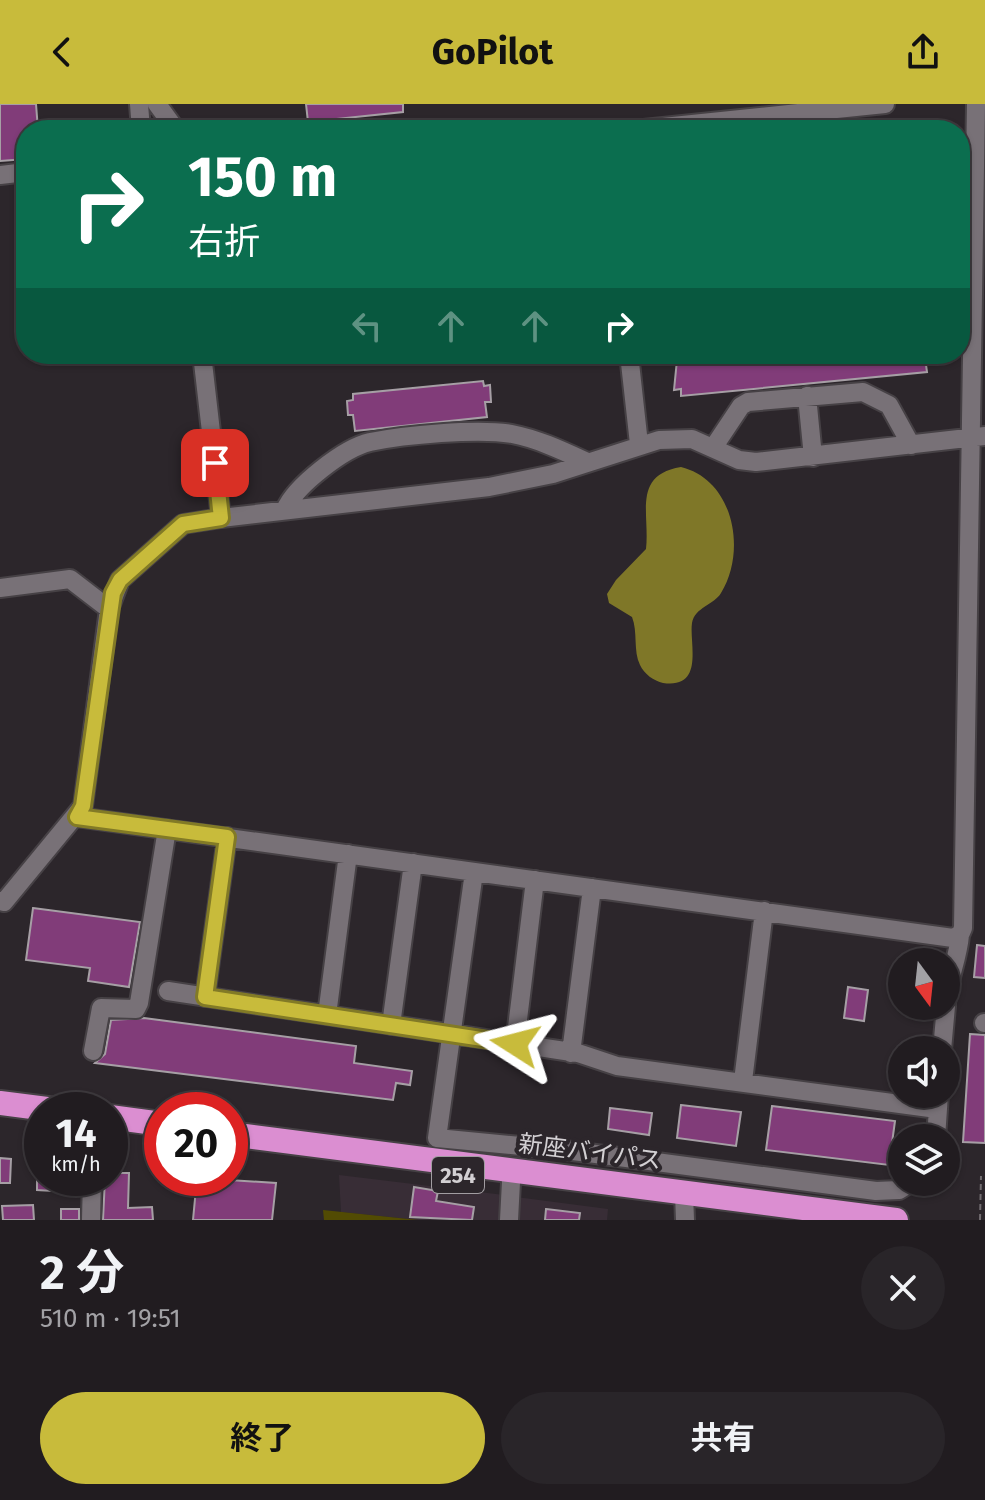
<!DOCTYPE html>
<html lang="ja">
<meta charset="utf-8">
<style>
body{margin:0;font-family:"Fira Sans","Noto Sans JP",sans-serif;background:#292529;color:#f1f3f6;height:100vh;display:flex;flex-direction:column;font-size:30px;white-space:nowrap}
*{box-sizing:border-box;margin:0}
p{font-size:26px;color:#a2a1a5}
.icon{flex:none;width:44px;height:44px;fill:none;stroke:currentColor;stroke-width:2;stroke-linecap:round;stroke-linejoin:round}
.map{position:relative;height:1116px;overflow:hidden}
.panel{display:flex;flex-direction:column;background:#211c20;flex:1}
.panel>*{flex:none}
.banner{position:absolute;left:16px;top:16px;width:954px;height:244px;border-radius:32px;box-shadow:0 2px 6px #0004,0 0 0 2px #3e3a3e;background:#0b6e4f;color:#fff;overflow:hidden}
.needle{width:52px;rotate:165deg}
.buttons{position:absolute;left:888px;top:844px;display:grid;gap:16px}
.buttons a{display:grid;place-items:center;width:72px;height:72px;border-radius:50%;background:#211c20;box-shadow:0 2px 6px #0004,0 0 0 2px #3e3a3e;font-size:40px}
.speed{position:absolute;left:24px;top:988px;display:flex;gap:16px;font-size:40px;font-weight:700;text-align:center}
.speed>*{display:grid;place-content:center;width:104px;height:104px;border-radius:50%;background:#211c20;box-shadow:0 2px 6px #0004,0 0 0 2px #3e3a3e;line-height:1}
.speed small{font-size:20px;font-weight:400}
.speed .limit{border:12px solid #d22;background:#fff;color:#111}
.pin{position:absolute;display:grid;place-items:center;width:68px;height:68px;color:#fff;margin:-34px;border-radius:16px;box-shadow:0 4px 12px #0006}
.me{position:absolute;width:88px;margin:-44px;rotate:279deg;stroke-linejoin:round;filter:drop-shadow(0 0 6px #0008)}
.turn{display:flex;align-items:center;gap:28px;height:168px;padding:0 40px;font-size:36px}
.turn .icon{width:104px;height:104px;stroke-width:2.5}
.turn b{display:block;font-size:56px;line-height:68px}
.lanes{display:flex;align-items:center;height:76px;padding:0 40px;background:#0003;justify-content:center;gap:40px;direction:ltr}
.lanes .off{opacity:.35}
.round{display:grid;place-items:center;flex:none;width:84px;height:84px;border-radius:42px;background:#292529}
.overview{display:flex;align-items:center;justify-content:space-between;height:136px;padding:0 40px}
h1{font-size:48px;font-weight:700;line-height:60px}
.primary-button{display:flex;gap:16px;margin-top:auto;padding:16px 40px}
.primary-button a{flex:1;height:92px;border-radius:48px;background:#c8bb3b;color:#111;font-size:32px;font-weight:700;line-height:92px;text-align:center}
.primary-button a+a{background:#292529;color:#f1f3f6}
header{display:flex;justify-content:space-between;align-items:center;height:104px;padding:0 40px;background:#c8bb3b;color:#111;font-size:36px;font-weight:700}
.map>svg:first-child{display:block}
.built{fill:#382d36}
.green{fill:#524b03}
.water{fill:#7f7728}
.building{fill:#813c79;stroke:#a69fa5;stroke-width:2}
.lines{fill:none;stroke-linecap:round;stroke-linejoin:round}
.minor-casing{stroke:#464145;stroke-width:22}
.highway-casing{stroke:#464145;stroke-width:28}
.path{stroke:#716c70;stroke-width:2;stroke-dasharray:6 4;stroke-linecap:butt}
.minor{stroke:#787177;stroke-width:18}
.highway{stroke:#db8ed1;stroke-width:24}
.route-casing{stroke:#827a26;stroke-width:20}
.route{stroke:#c8bb3b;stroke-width:14}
.labels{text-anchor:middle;stroke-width:8;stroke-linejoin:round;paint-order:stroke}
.shield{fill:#2c262b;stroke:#a19da1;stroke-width:2}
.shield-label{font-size:22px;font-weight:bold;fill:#d3d0d3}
.street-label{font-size:24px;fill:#d3d0d3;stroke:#2c262b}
</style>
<header><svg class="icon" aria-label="back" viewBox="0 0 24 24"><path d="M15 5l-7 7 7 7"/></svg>GoPilot<svg class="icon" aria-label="share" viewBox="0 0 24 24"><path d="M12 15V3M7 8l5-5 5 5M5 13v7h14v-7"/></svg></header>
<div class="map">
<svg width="985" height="1116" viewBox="0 0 985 1116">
<rect width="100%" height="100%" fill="#2c262b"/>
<path class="built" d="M339 1071 504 1091V1116H418L341 1108Z
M516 1093 608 1105 607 1116H514Z"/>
<path class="green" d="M323 1106 418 1116H324Z"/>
<path class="water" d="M681 363C734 376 747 447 721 489 714 501 695 503 692 519 689 539 705 585 663 579 654 577 644 570 640 561 633 547 638 528 632 513L609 499 607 490 616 476 646 445C650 410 632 371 681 363Z"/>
<path class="building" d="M0 0H36L38 26H26V55L0 57Z
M306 0H403V8L308 18Z
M737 250H932L933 260 926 261 927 268 681 292V285L674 286 677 256Z
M483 277 484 282 490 281 491 298H485L487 313 355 327 353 311H348L347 297 353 296V290Z
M33 804 140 818 129 883 88 877 90 864 26 856Z
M977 841 985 842V874L974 873Z
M848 883 868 886 864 917 844 914Z
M144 914 356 942 354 959 412 967 410 981 396 979 393 996 95 959 105 950 111 916Z
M970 930 985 931V1039L963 1038Z
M681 1001 741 1008 736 1042 677 1034Z
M772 1002 895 1017 889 1061 766 1046Z
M610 1004 652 1009 649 1031 608 1025Z
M0 1054 11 1055 10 1079H0Z
M110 1069H129L128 1104 152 1103 153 1116H103L105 1074H110Z
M37 1074H53V1087L37 1086Z
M197 1074 276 1079 272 1116H193Z
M414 1083 438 1087 436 1097 474 1103 472 1116 410 1113Z
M33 1101 34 1116H3L2 1102Z
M61 1105H79V1116H61Z
M546 1105 580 1109 579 1116H545Z"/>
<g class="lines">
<defs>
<path id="minor" d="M139 0 141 26
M157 0 176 26
M634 26 885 0
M0 71 26 68
M629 250 639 340
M807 292 813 353
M713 344 741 302 748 298 863 288 889 301 911 341
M285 406C295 382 344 344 370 338 404 331 478 324 512 330 538 335 563 347 587 358
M221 414 489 383 553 370 659 336 692 335 739 356 756 358 985 332
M0 484 70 475 109 505
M77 713 953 834 960 831 963 824 976 0
M474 768 437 1034 573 1047 876 1087 899 1086 912 1078
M0 797 4 798 83 702 109 505 120 476 183 420 221 414 202 250
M168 887 578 949 617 962 937 1005
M205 893 227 733
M946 899C948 875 958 855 960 831
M327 911 348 750
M984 919H985
M391 921 413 759
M515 940 535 776
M942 946 946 902
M93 947 101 904 136 905 139 899 167 725
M571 949 592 784
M743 977 764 807
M936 1034 939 990
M684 1089 685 1116
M91 1116 92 1074
M509 1116 511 1078"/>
<path id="highway" d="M0 999 55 1006
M110 1013 162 1020
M230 1030 896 1116"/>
</defs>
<use href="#minor" class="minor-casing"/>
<use href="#highway" class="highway-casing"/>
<path class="path" d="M980 1116 981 1072"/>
<use href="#minor" class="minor"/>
<use href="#highway" class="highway"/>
</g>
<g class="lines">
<defs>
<path id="route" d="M215 359 221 414 183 420 120 476 113 489 83 702 77 713 227 733 205 893 515 940"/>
</defs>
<use href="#route" class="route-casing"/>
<use href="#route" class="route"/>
</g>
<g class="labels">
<rect class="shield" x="432" y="1053" width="52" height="36" rx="6"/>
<g class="shield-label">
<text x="458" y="1079">254</text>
</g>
<g class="street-label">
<text transform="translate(590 1048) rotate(7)" y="8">新座バイパス</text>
</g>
</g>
</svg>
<div class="buttons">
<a><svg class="needle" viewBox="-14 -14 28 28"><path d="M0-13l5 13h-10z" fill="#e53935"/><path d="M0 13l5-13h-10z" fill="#a2a1a5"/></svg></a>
<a><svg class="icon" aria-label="sound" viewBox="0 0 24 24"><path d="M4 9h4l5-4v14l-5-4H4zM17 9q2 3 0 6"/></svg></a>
<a><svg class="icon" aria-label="layers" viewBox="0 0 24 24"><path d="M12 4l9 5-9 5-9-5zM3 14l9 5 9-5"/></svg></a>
</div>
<div class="speed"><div>14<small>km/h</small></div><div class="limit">20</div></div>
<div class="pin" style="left:215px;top:359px;background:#d93025"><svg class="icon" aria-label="arrive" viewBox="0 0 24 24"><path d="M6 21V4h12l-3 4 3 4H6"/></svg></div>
<svg class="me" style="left:515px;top:940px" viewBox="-20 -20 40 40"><path d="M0-17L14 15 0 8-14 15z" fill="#c8bb3b" stroke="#fff" stroke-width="4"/></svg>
<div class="banner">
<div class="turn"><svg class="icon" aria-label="right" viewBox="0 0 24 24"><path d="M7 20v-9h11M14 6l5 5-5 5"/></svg><div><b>150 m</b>右折</div></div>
<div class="lanes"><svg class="icon off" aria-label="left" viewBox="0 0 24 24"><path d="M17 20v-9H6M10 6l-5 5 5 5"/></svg><svg class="icon off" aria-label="ahead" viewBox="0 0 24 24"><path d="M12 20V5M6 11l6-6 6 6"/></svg><svg class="icon off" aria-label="ahead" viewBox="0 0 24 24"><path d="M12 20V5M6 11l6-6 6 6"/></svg><svg class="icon" aria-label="right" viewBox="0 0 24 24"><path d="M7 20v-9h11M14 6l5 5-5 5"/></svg></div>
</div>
</div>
<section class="panel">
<div class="overview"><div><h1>2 分</h1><p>510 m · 19:51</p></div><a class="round"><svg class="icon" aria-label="close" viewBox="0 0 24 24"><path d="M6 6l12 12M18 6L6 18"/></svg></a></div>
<div class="primary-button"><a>終了</a><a>共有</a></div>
</section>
